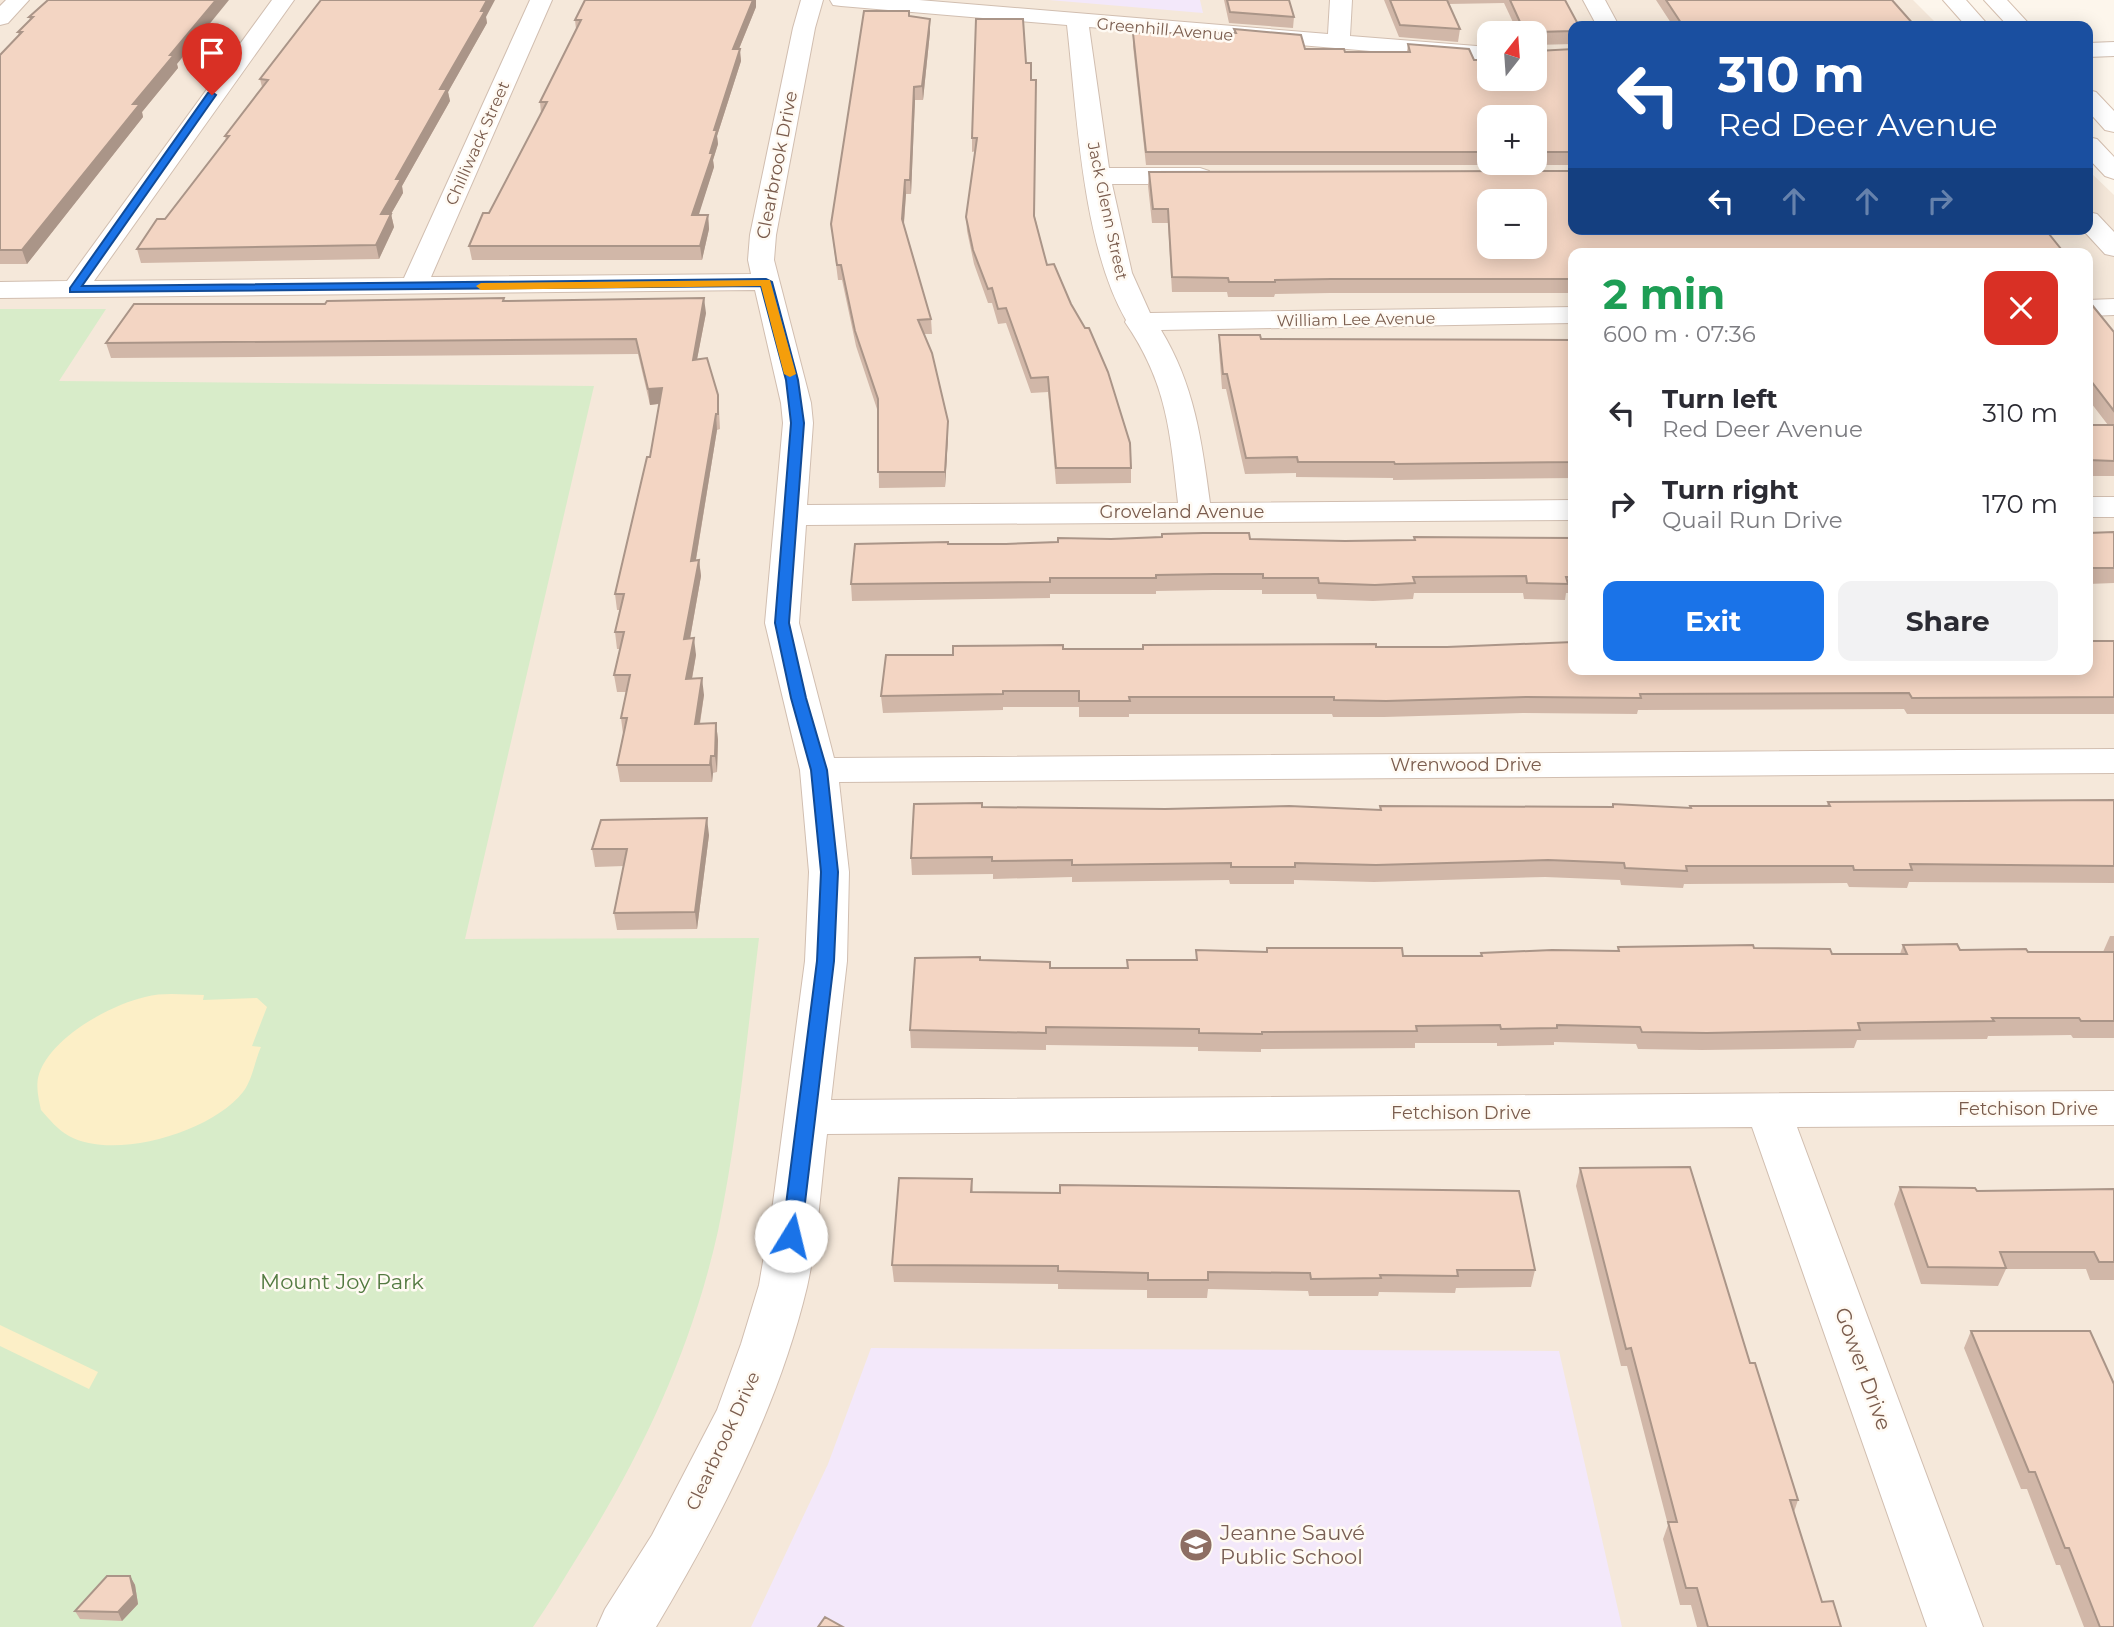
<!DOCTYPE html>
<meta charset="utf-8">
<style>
body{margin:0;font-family:Montserrat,sans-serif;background:#f2f2f3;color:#2b2b33;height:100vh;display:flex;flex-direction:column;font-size:26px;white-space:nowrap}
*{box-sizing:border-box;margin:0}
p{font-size:23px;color:#7c7c81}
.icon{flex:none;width:38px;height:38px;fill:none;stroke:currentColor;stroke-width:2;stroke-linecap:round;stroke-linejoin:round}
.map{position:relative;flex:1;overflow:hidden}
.side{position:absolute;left:1568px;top:248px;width:525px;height:427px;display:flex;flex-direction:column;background:#fff;border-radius:14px;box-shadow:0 4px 18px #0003}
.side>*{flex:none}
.top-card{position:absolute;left:1568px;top:21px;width:525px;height:214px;border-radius:14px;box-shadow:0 4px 18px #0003;background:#1a4fa0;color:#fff;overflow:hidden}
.needle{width:46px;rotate:17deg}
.fabs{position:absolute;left:1477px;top:21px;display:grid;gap:14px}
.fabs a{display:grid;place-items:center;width:70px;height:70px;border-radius:14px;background:#fff;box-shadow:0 4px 18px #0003;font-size:35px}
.pin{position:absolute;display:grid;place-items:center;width:60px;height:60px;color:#fff;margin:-72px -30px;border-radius:50% 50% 50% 0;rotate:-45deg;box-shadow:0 0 7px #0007}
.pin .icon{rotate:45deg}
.me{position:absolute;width:77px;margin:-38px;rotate:9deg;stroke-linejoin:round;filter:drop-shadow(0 0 5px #0008)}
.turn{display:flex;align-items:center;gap:24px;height:147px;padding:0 35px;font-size:32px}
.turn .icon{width:91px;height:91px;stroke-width:2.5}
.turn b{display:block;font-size:49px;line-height:60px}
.lanes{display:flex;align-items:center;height:66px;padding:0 35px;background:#0003;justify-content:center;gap:35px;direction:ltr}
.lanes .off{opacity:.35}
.round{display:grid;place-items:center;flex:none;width:74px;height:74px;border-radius:14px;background:#f2f2f3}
.head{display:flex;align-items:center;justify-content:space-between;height:119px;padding:0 35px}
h1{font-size:42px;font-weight:700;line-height:52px;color:#1e9e55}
.primary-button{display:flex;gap:14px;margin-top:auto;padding:14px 35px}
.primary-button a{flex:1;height:80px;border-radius:14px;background:#1a73e8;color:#fff;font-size:28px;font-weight:700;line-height:80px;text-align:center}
.primary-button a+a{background:#f2f2f3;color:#2b2b33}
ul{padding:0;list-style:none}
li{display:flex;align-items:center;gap:21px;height:91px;padding:0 35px}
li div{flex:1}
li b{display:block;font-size:26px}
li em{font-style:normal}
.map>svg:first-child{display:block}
.residential{fill:#f5e8da;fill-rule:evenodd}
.education{fill:#f3e8fa}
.green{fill:#d8ecc9}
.sand{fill:#fcefc7}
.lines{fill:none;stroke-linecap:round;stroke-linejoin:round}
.minor-casing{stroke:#d1beb0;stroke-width:2}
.secondary-casing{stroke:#d6c0b0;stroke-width:2}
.minor{fill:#fff;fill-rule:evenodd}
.secondary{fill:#fff;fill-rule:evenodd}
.wall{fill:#d1b7a8;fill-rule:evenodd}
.shaded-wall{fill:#aa9588}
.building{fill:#f3d5c3;stroke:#aa9588;stroke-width:2;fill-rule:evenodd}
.route{fill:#1a73e8;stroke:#114b97;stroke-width:2}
.slow{fill:#f59e0b}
.labels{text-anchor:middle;stroke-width:5;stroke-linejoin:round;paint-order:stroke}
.far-street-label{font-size:16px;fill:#7a5c4d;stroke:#fffaf3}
.street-label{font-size:18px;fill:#7a5c4d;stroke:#fffaf3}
.near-park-label{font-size:21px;fill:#537a41;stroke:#fffaf3}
.near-street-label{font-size:21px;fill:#7a5c4d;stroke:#fffaf3}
.near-education-label{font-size:21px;fill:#785e54;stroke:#fffaf3;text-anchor:start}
</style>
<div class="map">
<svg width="2114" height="1627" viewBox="0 0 2114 1627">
<rect width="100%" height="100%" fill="#fdf6ec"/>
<path class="residential" d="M0 0H1913L1939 26H1573V229H2088V170L2114 195V1627H0ZM1489 33H1535V79H1489ZM1489 117H1535V163H1489ZM1489 201H1535V247H1489ZM1573 254H2088V670H1573Z"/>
<path class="education" d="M1049 0H1200L1203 13Z
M871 1348 1559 1351 1622 1627H751L828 1464Z"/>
<path class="green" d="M0 309H106L59 381 594 386 465 939 759 938C747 1036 738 1135 718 1231 692 1348 642 1455 578 1556 563 1580 549 1604 533 1627H0Z"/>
<path class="sand" d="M204 995 203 1000 257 998 267 1007 252 1046 261 1047C255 1060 252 1081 243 1092 212 1132 114 1161 69 1136 58 1130 49 1119 41 1110 39 1100 36 1089 38 1078 47 1039 110 1005 145 997 164 992 185 995 204 995Z
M0 1325 98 1372 89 1389 0 1346Z"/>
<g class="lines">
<defs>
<path id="minor" d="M6 0H29L8 23 0 25V6Z
M272 0H294L94 281 404 278 530 0H552L431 277 751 274 748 260 750 235 793 28 801 0H823L815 28 776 235 774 260 811 403 813 423 807 505 1178 503C1170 431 1167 383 1125 322L1126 320C1082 244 1077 113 1067 25L841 6 833 5 830 0H919L1328 34 1330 0H1352L1350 36 1489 47V61L1089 27 1109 168H1200L1209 171 1213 176 1209 181 1200 184H1112L1132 273 1150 313 1573 307V323L1161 330C1194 384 1202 441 1210 503L1573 500V520L806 525 799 623 834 758 2114 749V773L839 782 849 872 847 961 831 1100 2114 1091V1125L1797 1127 1983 1627H1927L1752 1127 827 1134C821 1184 818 1237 807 1287 778 1408 719 1521 656 1627H597L605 1609 652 1535 717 1410 741 1344 759 1285 773 1203 805 961 809 872 800 770 765 623 783 423 781 403 755 290 0 298V282L67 281Z
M1583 0H1605L1619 26H1597Z
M2114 42V56L2088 57V43Z
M2088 212 2097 214 2114 232V256L2105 254 2082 229H2088Z
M2114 299V315L2088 316V300Z
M2088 497H2114V517H2088Z"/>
<path id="secondary" d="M1943 0H1966L1989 26H1966Z
M1984 0H2007L2031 26H2008Z
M2088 90 2096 92 2114 111V132L2105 130 2088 111Z
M2088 137 2097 139 2114 157V179L2105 176 2088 158Z"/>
</defs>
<use href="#minor" class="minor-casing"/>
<use href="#secondary" class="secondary-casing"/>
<use href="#minor" class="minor"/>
<use href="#secondary" class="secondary"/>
</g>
<path class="wall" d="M48 0 177 64 178 68 142 112 143 117 27 264H0V55L19 36 18 32 30 20 29 17Z
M1224 0H1289L1294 17 1293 28 1229 23Z
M1384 0H1565L1573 26V44L1535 45V33H1518L1504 3 1448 4 1460 29 1458 42 1399 37Z
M1656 0H1892L1915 26H1673Z
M756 7 739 49 741 61 717 136 718 144 713 160 714 167 698 215H708L709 229 702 260H472L469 246 489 213 541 113 540 102 576 29 575 20Z
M909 11 910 16 930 32 923 100H915L911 194H906L904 224 931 319 932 334H924L948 421V436L945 487 879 488 878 412 856 346 842 280H838L831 224Z
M486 17 487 23 448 92 450 101 402 186 403 193 391 214 394 227 379 259 141 263 137 249 165 219 226 140 225 136 262 87 260 79Z
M1234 29 1305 49 1345 52H1407L1408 44 1474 60 1535 79V49L1537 51 1573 49V165H1146L1133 46V33H1234ZM1489 117H1535V163H1489Z
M1026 63 1031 80 1035 217 1047 265 1131 468V483L1056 484 1048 392 1031 393 1006 323 998 324 992 303H988L974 264 967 231 966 217 976 151 972 152V138Z
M1149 172 1573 254V293H1330L1275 294 1274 297H1228L1227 292H1172L1168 223H1152L1148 186Z
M504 298V301L706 313 697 359 719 410 720 429 717 430 696 560H699L701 576 690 639 696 655 692 679 704 695 700 724 716 723 718 740 717 772 713 773 712 782H620L617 765 623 734 621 718 626 692H617L614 675 620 649H617L615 632 620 610H617L615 594 650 457 659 404 650 405 638 354 111 358 106 343 325 304Z
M2088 300 2114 332V476H2088V425H2108L2088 399Z
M1219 335 1261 339 1573 340V478L1393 480V478L1296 477V473L1245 474 1226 389H1222L1219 350Z
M2114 532V583L2088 584V533Z
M1414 537 1573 538V593H1566L1565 600 1524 599 1523 593H1414L1413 599 1373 601 1317 599 1316 594H1262V590H1213L1156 591V594H1050V598L852 601 851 584 948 544H1006L1111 539H1250L1345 541 1414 540Z
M2114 641V714H1907L1904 709 1638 710 1637 714 1523 713 1384 717H1333L1332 714H1129V717H1079V707H1003V710L883 713 881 696 953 655 1063 649 1376 647 1573 670Z
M2114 800V883L1909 882 1907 888 1849 887 1847 883 1684 884 1683 888 1621 885 1620 880 1545 877 1374 882 1294 880V884H1230L1229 880 1072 882V877L993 879V874L912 875 911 858 982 807 1380 810V806L1612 807 1613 804 1690 808V806H1827L1828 802Z
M709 835 697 929 617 930 614 913 624 866 595 867 592 849Z
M2110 936H2114V1038H2073L2071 1035 1988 1036 1987 1039 1857 1040 1854 1048 1702 1050 1638 1049 1636 1044 1554 1042V1045L1497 1046V1043H1415V1048L1261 1049V1052L1198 1051V1047L1046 1045V1050L911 1048 910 1030 980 960 1050 968H1127V960H1196V950L1266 952 1267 948 1403 956H1481V953L1618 951V947L1754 948 1832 954H1900L1903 945 1960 950 2028 952H2103Z
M1580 1168 1750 1363 1798 1500 1794 1512 1822 1602 1841 1627H1697L1691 1605H1680L1663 1539 1668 1525 1627 1366H1621L1576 1186Z
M972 1179 973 1192 1535 1270 1531 1287 1456 1288 1455 1293 1379 1292 1378 1296H1309L1308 1291 1208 1289 1207 1298H1147V1290L1058 1289V1284L894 1282 892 1265Z
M1900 1187 1977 1191 2114 1189V1280H2090L2086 1269H2006L1998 1286 1921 1284 1894 1204Z
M1971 1331 2114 1627H2084L2060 1565H2056L2027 1489H2021L1964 1348Z
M130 1576 135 1585 138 1604 122 1621 80 1619 75 1611Z"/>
<path class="shaded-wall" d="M216 0H229L177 64 178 68 142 112 143 117 27 264 22 250 170 55Z
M487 0H495L486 17 487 23 448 92 450 101 402 186 403 193 391 214 394 227 379 259 376 245 381 214 396 179 440 89Z
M753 0H756V7L734 61 733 49Z
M930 19V32L923 100 922 86Z
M740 49 741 61 717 136 718 144 713 160 714 167 694 230 692 215 710 153 714 130Z
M914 87 915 100 911 194 910 180Z
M905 180 906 194 903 233 902 219Z
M708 215 709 229 702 260 700 246Z
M704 298 706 313 694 375 693 360Z
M662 388 664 403 650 405 648 389Z
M716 414 717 430 693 577 691 561Z
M948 421V436L945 487V472Z
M699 560 701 576 687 655 684 639Z
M694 638 696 655 689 695 686 679Z
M702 678 704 695 697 740 695 724Z
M716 723 718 740 717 772 715 756Z
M711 756 713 773 712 782 710 765Z
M707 818 709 835 697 929 695 912Z
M130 1576 135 1585 138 1604 122 1621 118 1612Z"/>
<path class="building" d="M48 0H216L170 55H174L133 104H140L22 250H0V55L22 32H18L33 17H29Z
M321 0H487L481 11H485L440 89H447L396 179H401L381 214H391L376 245 137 249 157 219H165L229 136H225L268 80 260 79Z
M585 0H753L733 49H740L714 130H717L710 153H713L692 215H708L700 246H469L483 213H489L547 102H540L581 20H575Z
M1227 0H1289L1294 17 1230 12Z
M1390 0H1447L1460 29 1400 25Z
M1510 0H1565L1579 26H1573V31L1537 32 1535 34 1525 33Z
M1666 0H1892L1915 26H1683Z
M864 11H909V16L930 19 922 86 914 87 910 180H905L902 219 931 319 918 320 932 353 948 421 945 472H878V399L855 331 841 265H837L831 224Z
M976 19H1023L1026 63H1031V80H1036L1034 216 1047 265 1054 264 1071 304 1085 328H1089L1108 372 1130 443 1131 468H1056L1048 377 1031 378 1006 308 998 309 992 288 988 289 973 250 966 217 977 138H972Z
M1234 29 1301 35 1305 49H1344L1345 52H1410L1408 44 1469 49 1474 60H1489V79H1535V60H1538L1535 53V49L1537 51 1573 49V152H1535V117H1489V152H1146L1133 33H1236Z
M1573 171V229H2045L2065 254H1573V279H1331L1275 280V282H1229L1228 278 1172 277 1168 209H1153L1149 172ZM1489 201H1535V247H1489Z
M504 298 503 301 704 298 693 360 707 358 718 395V414H716L691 561 699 560 684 639 694 638 686 679 702 678 695 724 716 723 715 756H711L710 765H617L627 718H621L630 675H614L624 632H615L624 594H615L647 457H650L662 388 648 389 636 339 106 343 134 304H325L327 301Z
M2088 300 2114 332V411L2088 377Z
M1219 335H1260L1261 339 1573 340V462L1395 464 1394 462H1298L1297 457 1246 458 1227 374H1223Z
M2088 425H2114V461L2088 460Z
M2114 532V568H2088V533Z
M1203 533H1249L1250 539 1345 541 1415 540 1414 537 1573 538V577H1566L1568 584 1527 583 1526 576 1413 577 1415 583 1375 585 1319 583 1318 578H1263V574H1214L1156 575V578H1050V582L851 584 855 544 948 542V544H1006L1058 542V538L1111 539 1162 537V534Z
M2088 641H2114V697L1912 698 1909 693 1640 694 1641 698 1526 697 1386 701 1334 700V697H1129L1130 701H1079V691H1003V694L881 696 886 655H953V646L1063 645V649H1143V645L1376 644V647H1447L1573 642V670H2088Z
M2114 800V866L1910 864 1912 870H1854L1853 866H1686L1687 871 1625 868 1624 863 1548 860 1376 865 1295 863V867H1231V863L1072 865V860L992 861V857L911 858 914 804 982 803V807L1165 809 1289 806 1381 810 1380 806 1613 807V804L1691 808 1690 806H1830L1828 802Z
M707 818 695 912 614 913 627 849H592L601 820Z
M1957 944 1960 950 2026 949 2028 952H2114V1021H2081L2079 1018H1992L1994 1021 1858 1023 1860 1030 1707 1033 1642 1032 1640 1027 1557 1025V1028L1501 1029 1500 1025 1416 1026 1417 1031 1262 1032V1034L1199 1033V1029L1046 1027V1033L910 1030 915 958 980 957V960L1050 962V968H1128L1127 960H1197L1196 950 1267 952V948H1402L1403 956H1482L1481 953 1552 950 1619 951 1618 947 1753 945 1754 948 1830 949 1832 954H1907L1903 945Z
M1690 1167 1750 1363H1755L1798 1500H1790L1822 1602 1833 1601 1841 1627H1708L1697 1588H1686L1668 1522H1677L1631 1348 1626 1349 1580 1168Z
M899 1178 972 1179 971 1192 1060 1193V1185L1519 1191 1535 1270H1457L1458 1276 1380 1275 1381 1278 1311 1279 1310 1273 1208 1272V1280H1148V1273L1058 1271V1266L892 1265Z
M1900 1187 1975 1188 1977 1191 2114 1189V1262H2099L2094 1252H2000L2006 1268 1928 1267Z
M1971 1331H2090L2114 1384V1627H2100L2069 1548H2065L2035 1472H2029Z
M107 1576H130L134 1595 118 1612 75 1611Z
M825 1617 843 1627H818Z"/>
<path class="route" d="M212 92 216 95 82 286 766 279 772 282 798 380 804 423 789 623 806 698 827 770 838 872 834 961 801 1236 798 1241 791 1243 784 1241 782 1236 817 961 821 872 811 770 791 698 775 623 791 423 786 380 761 286 70 292V288L208 93Z"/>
<path class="slow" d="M770 280 796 374 790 377 784 374 761 286 481 290 476 286 481 283Z"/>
<defs>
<symbol id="school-disc" viewBox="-11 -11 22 22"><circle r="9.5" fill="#8d6e63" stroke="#fffaf3"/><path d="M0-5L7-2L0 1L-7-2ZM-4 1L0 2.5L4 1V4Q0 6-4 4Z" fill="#fff"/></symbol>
</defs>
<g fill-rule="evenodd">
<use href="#school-disc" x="1177" y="1526" width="38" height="38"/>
</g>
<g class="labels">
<g class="far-street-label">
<text transform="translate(1165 29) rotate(5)" y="6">Greenhill Avenue</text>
<text transform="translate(477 143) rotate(-66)" y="6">Chilliwack Street</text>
<text transform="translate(1108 211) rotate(78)" y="6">Jack Glenn Street</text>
<text transform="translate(1356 319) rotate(-1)" y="6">William Lee Avenue</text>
</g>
<g class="street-label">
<text transform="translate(777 165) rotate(-79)" y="6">Clearbrook Drive</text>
<text x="1182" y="518">Groveland Avenue</text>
<text x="1466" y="771">Wrenwood Drive</text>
<text x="2028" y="1115">Fetchison Drive</text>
<text x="1461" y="1119">Fetchison Drive</text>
<text transform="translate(723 1441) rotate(-65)" y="6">Clearbrook Drive</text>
</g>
<g class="near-park-label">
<text x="342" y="1289">Mount Joy Park</text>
</g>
<g class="near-street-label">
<text transform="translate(1863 1369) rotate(70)" y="7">Gower Drive</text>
</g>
<g class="near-education-label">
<text x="1220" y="1540">Jeanne Sauvé<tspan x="1220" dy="24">Public School</tspan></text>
</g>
</g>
</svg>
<div class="fabs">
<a><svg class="needle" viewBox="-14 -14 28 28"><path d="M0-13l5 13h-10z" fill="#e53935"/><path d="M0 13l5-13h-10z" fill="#7c7c81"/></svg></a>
<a>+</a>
<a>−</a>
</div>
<div class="pin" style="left:212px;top:95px;background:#d93025"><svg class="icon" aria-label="arrive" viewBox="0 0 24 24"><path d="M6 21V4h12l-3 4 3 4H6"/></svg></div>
<svg class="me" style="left:791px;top:1236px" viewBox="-20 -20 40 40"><circle r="19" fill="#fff"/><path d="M0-13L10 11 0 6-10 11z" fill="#1a73e8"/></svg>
<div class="top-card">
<div class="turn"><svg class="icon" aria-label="left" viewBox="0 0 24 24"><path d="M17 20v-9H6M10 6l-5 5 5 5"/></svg><div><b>310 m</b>Red Deer Avenue</div></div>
<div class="lanes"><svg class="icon" aria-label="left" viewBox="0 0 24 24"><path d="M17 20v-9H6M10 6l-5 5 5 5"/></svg><svg class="icon off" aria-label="ahead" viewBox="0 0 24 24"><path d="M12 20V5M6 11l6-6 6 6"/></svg><svg class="icon off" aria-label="ahead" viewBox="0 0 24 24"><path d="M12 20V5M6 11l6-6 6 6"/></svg><svg class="icon off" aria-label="right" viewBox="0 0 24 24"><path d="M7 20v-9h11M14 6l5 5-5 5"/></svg></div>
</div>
<section class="side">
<div class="head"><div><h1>2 min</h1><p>600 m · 07:36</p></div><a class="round" style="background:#d93025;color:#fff"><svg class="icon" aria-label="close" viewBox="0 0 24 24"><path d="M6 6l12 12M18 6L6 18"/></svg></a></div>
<ul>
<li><svg class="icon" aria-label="left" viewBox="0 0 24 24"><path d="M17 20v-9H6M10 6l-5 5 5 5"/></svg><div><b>Turn left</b><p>Red Deer Avenue</p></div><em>310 m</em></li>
<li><svg class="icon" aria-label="right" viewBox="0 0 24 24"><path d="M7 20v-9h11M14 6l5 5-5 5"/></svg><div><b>Turn right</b><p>Quail Run Drive</p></div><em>170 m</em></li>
</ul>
<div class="primary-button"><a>Exit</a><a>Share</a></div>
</section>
</div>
